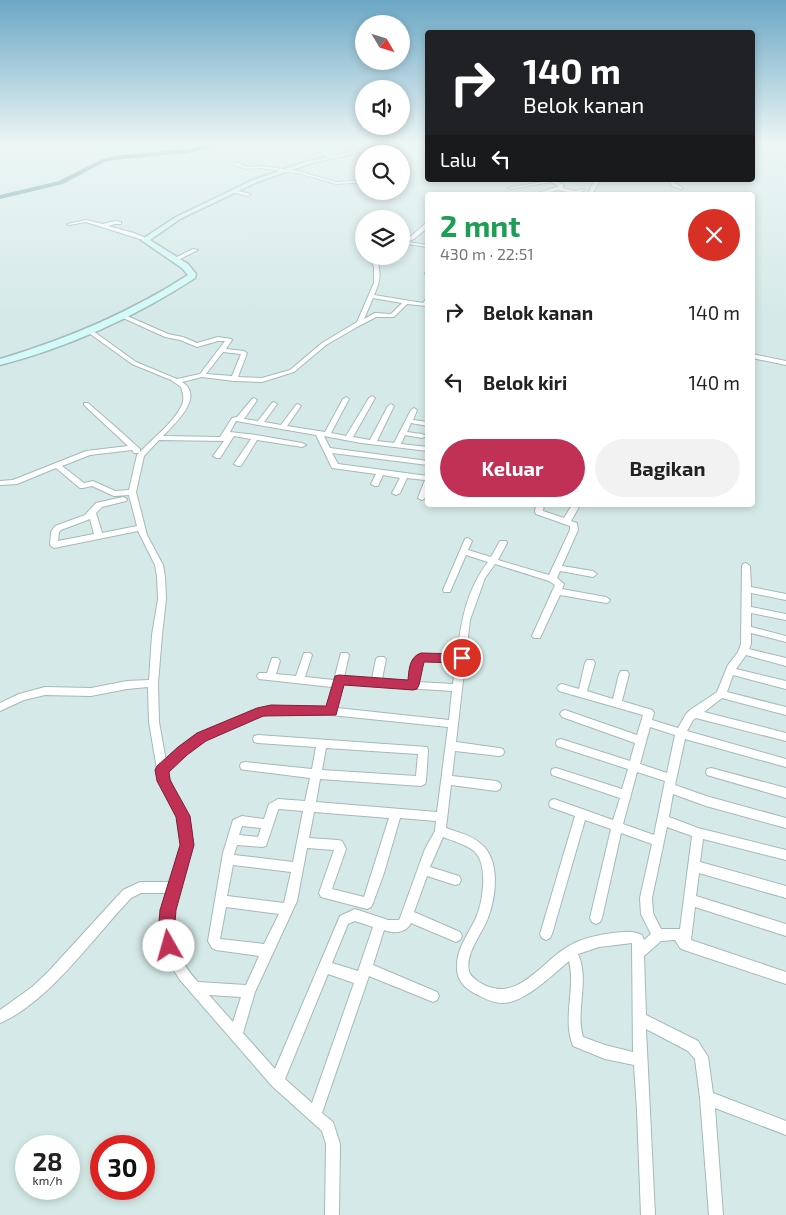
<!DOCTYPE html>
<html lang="id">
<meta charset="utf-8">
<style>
body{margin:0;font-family:"Exo 2",sans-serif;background:#f2f2f2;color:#222;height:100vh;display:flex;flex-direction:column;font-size:19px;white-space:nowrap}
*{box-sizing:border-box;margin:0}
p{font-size:16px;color:#767676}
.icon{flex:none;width:28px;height:28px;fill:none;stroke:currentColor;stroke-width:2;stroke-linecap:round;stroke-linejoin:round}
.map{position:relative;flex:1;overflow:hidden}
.details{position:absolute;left:425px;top:192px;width:330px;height:315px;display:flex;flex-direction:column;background:#fff;border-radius:5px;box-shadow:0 2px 8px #0003}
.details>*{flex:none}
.banner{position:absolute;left:425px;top:30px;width:330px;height:152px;border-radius:5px;box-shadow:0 2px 8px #0003;background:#202124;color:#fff;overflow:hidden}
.needle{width:32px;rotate:128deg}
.fabs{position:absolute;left:355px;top:15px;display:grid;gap:10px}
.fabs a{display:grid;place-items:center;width:55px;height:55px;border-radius:50%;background:#fff;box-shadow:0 2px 8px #0003;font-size:25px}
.speed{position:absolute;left:15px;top:1135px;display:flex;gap:10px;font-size:25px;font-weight:700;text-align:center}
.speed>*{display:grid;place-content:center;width:65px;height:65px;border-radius:50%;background:#fff;box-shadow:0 2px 8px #0003;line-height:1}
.speed small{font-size:12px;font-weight:400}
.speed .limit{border:8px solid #d22;background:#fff;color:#111}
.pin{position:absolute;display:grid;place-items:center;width:42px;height:42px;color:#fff;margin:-21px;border:2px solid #fff;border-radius:50%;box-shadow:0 1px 5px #0007}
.me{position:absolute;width:55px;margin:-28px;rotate:353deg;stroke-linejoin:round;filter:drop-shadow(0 0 4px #0008)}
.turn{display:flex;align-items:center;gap:18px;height:105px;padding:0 15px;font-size:22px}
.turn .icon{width:65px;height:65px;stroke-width:2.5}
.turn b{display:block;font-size:35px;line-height:42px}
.then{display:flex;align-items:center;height:48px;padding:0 15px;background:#0003;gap:10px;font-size:19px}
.round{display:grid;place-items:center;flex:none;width:52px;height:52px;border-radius:26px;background:#f2f2f2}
.headline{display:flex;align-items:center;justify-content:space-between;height:85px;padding:0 15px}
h1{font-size:30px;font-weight:700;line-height:38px;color:#1e9e55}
.action{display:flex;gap:10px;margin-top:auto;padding:10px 15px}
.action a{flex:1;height:58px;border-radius:30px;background:#c13155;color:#fff;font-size:20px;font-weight:700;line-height:58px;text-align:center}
.action a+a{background:#f2f2f2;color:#222}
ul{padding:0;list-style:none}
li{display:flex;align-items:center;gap:15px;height:70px;padding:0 15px}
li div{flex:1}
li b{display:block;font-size:19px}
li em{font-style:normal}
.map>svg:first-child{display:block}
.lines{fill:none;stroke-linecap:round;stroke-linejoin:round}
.river{fill:#509491;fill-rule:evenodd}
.street-casing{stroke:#a5b9b8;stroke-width:2}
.secondary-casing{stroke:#a5b9b8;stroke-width:3}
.street{fill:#fff;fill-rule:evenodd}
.secondary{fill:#d2faf8;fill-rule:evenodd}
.route{fill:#c13155;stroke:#7d2037}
</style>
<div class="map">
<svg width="786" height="1215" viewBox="0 0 786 1215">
<rect width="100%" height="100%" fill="#d5eae8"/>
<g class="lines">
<path class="river" d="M223 142H236L188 153 114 160 104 162 63 184 0 199V195L59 181 100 160 114 156 188 149Z"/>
<defs>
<path id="street" d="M312 146H314L333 157 330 158 312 148Z
M234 162 247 167 261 166 298 171 336 182 364 180V182L336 184 298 173 261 168 246 169 232 164Z
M553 180 564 185 562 188 576 191 582 189 584 190 577 194 558 190 539 195H532L559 186 551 182 510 189 508 188Z
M596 180H601C596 185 596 190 591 195H587C591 190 591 184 596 180Z
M669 180H673L676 184 683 188 681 189 672 186Z
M234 190 250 194V195L248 196 232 192V191Z
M86 220 103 224 115 221 121 222V224H115L108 226 134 233 148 239 143 240 86 222 69 225 67 224Z
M426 223H428V227L414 239 406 242 428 245V247L401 243V240L410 237Z
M362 241H364V246L361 245Z
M193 249 198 250 176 261 171 260Z
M370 256H376C381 272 381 280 374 295L423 303 428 297 427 306 407 304 394 317H376L357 327 326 345 294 372 262 382 234 381 202 377 182 382C205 396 175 424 163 436L220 437 232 418 237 417 252 399 254 398 257 400 244 419 258 421 272 403 274 402 277 404 264 422 281 425 296 405 298 404 301 406 287 426 325 432 343 399 346 397 349 399 331 433 346 436 369 398 372 396 375 398 353 437 370 440 388 406 391 404 394 406 377 441 394 443 411 410 414 408 417 410 413 420 428 422V426L411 423 407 432 422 434 426 436 422 438 405 435 401 444 428 447V451L361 443 324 436 330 448 428 461V465L332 453 338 464 428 476C428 484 430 496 422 500L418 498 425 480 407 478 400 493 396 495 392 493 400 478 383 475 378 486H375L371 484 376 474 332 468 316 435 236 421 230 432 256 435 302 443 306 445 302 447 257 440 241 466H238L234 464 251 439 234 436 220 458H217L213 456 224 441 159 440 144 456 136 492 147 535 163 565 165 576 166 599 162 635 158 683 159 722 166 761 178 748 197 734 262 708 271 706 327 707 332 687 259 679 257 676 259 673H267L272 658H278L280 661 276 674 296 676 304 653H310L312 655 305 677 334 680 341 653H347L349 655 344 677 372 679 376 659 378 657H384L386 659 382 679 409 681 412 662 418 655 457 654C461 621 467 589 488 562L466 555 450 592H444L443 590 465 539 468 538 472 541 468 550 491 557 500 541H506L507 543 498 560 549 575 570 530V526L536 514 535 512 536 505H544L543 511 564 518 572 505H580L571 521 577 523 578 530 562 566 593 571 597 574 593 577 560 571 557 578 564 584 562 589 606 597 610 600 609 602 606 603 560 595 540 638H534L532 636 555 585 549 581 495 564 485 578 470 620 456 742 499 748 503 749 504 752 503 755 499 756 455 751 452 776 496 781 500 783 501 786 500 789 496 791 451 785 446 828C457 832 471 835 480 843 501 859 496 897 488 918 482 934 465 953 469 971 470 976 475 979 479 982 517 1006 540 962 569 946 582 938 598 935 613 933 624 932 632 930 642 935L644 940 651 934 641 914 640 898 652 844 621 833 602 918 600 922 596 924 592 922 590 918 611 829 585 820 552 934 550 938 546 940 542 938 540 934 575 816 550 807 549 804 550 801 554 799 613 820 620 798 552 775 551 772 552 769 556 768 622 789 628 769 557 746 556 743 557 740 561 739 630 761 635 743 562 717 560 714 562 711 565 710 637 735 643 715 559 691 557 688 559 685 562 684 579 689 585 663 587 660H593L595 663 587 691 613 699 619 674 621 671H627L629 674 622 701 652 710 654 713 652 720 678 728 686 714 690 710 717 692 728 665 738 652 741 644 742 566 743 564 746 563 750 566 751 587 786 594V600L751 593V607L786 614V620L751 613V627L786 636V642L751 633V644L749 649 786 658V666L746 655 736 669 786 681V689L733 675 727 692 786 707V715L722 698 704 712 786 733V741L696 718 693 720 687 731 786 759V767L685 739 675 785 706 796 786 818V828L706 806 673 794 669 817 698 828 786 850V860L703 839 700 862 786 886V898L699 873 696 896 786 924V936L695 907 691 940 786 972V984L684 950 680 948 675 940 661 941 644 956 646 1015 698 1041 708 1057 713 1093 786 1121V1135L715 1108 723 1215H709L700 1098 695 1059 688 1051 646 1029 655 1215H641L637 1110 634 1065 605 1059 573 1046C562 1018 576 989 569 961 552 975 525 1003 502 1003 492 1003 482 997 474 993 463 987 456 978 457 965 457 949 468 934 475 920 483 904 489 864 474 851 465 844 453 841 443 837L430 867 459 876 461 880 459 884 455 885 427 876 414 912 460 932 462 936 460 940 456 942 411 923C406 933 394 934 384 930L373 965 437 992 439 996 437 1000 433 1002 369 976 322 1113 333 1122 340 1144 339 1215H325L326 1144 322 1131 272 1086 180 980C169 963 159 945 160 924 161 914 165 903 167 893H141L131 898C95 936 48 1003 0 1023V1010L32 987 48 972 123 890 140 882H170L181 845 178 817 159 781 149 722 148 687 127 689 91 696 45 695 24 700 0 711V703L19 694 45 687 91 688 127 681 149 680 152 635 158 599 157 576 155 565 138 531 54 548 50 545 51 532 55 526 85 515 96 503 123 497 127 499 126 501 102 507 96 513 102 533 137 526 129 495 114 496 92 486 83 488H80L56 468 17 484 0 485V481L13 480 86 451 128 446 84 405V403H88L119 430 140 449V452C153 438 172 424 181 407 185 400 183 394 181 387L171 380 132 364 89 333V331H93L136 362 177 379 200 374 225 341H218L197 347 180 340 165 337 121 317V315H125L168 334 183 337 197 343 218 337 231 339 232 340 226 349 244 351 247 353 238 377 262 378 290 370 322 343 357 322 374 283V267ZM373 298 402 303 391 314 375 313 364 319ZM223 352 241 354 232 376 206 374ZM132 450 134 453H139L137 455 129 490 115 491 93 481 84 483 62 466 90 455ZM90 519 94 534 58 541 59 532 61 530ZM423 661H456L453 684 418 682 421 663ZM343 684 452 691 449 720 337 708ZM271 714 331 715 448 727 437 812 316 802 320 779 421 786 425 784 426 781 428 750 427 747 258 735 254 736 253 739 254 742 258 743 316 747 312 769 245 762 241 763 240 766 241 769 245 770 310 778 305 801 278 799 269 804 264 819 242 816 233 820 223 853 208 941 212 948 216 950 259 956 246 985 198 982C163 943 170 918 184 872 187 864 193 852 192 843 192 834 191 821 187 813 181 799 170 787 168 772L186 754 205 740 263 716ZM650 727 675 735 667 773 640 764ZM326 748 418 754 416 776 322 770ZM637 772 665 781 654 835 623 824ZM279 809 303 811 293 862 234 855 237 845 262 847 266 846 278 810ZM314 812 389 818 364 897 332 889 346 849 342 841 338 840 309 838ZM400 818 436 821 435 831 425 849 400 918 399 920H388L355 909 340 916 275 1069 243 1033 255 992 297 901 307 848 334 850 319 893 321 897 367 909 371 907 373 903 384 873ZM242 826 261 828 258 837 239 835ZM667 827 692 836 680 929H661L653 913 652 898ZM233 865 291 872 284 903 227 896ZM226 907 279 914 264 944 220 939ZM355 921 373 927 358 971 332 963 348 924ZM632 943 633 1052 605 1045 583 1037C575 1009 590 981 578 954L599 947ZM328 974 354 983 312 1103 285 1079ZM209 995 241 997 233 1022Z
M426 271H428V275L425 274Z
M752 354 786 361V365L752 358Z
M711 768 786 788V798L707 775 706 772 707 769Z"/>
<path id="secondary" d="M383 142H392L363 152 312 163 257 182 180 219 150 240 188 264 196 274 195 278C135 317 69 347 0 365V359C67 339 129 313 188 275L182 268 141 240 176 217 253 180 308 161 360 150Z"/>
</defs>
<use href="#street" class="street-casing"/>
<use href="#secondary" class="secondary-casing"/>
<use href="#street" class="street"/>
<use href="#secondary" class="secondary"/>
</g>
<linearGradient id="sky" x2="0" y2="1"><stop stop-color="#6ba7c5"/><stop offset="0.46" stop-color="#ecf6f5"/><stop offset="1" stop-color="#ecf6f5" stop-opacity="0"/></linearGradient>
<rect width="786" height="312" fill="url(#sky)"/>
<path class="route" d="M421 653 462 654 467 655 468 658 467 662 462 663 424 662 419 685 417 689 413 690 344 685 336 715 263 716 206 741 187 755 169 772 170 780 190 816 194 845 176 910 174 935 177 946 175 952 169 954 164 952 158 935 160 910 180 845 176 817 157 781 155 770 157 766 178 747 197 733 257 708 271 705 326 706 335 676 339 675 408 680C409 670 409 657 421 653Z"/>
</svg>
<div class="fabs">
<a><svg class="needle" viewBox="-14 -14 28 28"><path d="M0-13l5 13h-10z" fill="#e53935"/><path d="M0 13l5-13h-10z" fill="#767676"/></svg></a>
<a><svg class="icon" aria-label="sound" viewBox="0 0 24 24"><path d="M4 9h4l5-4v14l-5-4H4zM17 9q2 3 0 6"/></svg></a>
<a><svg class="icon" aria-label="search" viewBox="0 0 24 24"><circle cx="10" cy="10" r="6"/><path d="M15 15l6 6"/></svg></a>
<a><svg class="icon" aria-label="layers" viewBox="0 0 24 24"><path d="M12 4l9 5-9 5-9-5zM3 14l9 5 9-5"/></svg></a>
</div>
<div class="speed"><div>28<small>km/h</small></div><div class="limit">30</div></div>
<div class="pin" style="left:462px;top:658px;background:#d93025"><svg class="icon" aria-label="arrive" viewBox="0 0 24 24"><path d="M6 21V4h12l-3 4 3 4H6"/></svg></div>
<svg class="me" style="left:169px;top:946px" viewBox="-20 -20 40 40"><circle r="19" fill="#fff"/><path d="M0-13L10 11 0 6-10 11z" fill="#c13155"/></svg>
<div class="banner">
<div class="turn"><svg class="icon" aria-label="right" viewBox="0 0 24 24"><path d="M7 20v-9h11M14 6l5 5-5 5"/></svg><div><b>140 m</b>Belok kanan</div></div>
<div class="then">Lalu<svg class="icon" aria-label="left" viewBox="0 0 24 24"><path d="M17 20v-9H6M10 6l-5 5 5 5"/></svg></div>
</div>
<section class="details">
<div class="headline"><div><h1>2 mnt</h1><p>430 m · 22:51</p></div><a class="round" style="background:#d93025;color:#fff"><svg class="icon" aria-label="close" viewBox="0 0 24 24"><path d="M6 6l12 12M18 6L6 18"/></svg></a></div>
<ul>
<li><svg class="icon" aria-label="right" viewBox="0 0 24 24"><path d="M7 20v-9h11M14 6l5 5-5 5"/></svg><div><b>Belok kanan</b></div><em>140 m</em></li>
<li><svg class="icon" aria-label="left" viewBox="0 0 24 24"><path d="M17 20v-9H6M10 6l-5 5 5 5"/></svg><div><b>Belok kiri</b></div><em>140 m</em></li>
</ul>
<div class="action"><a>Keluar</a><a>Bagikan</a></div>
</section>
</div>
